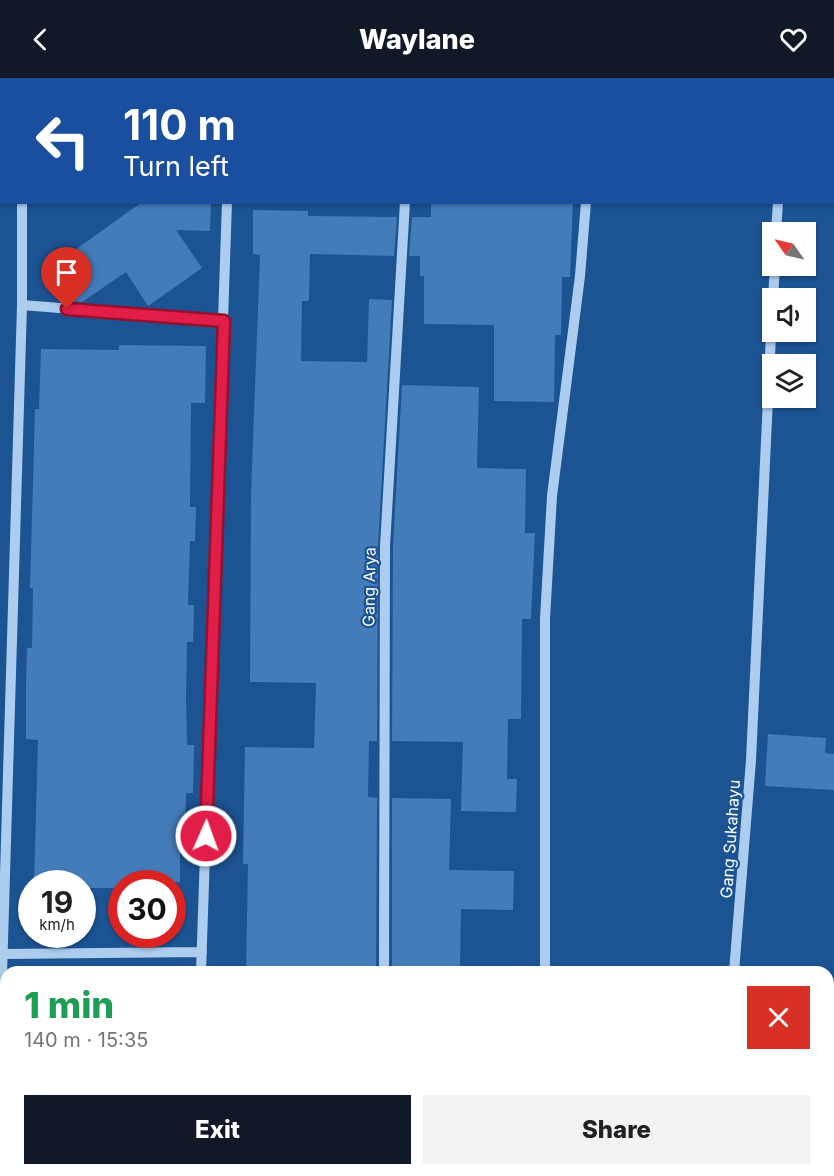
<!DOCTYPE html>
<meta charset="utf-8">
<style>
body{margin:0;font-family:Inter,sans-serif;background:#f2f2f2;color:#202124;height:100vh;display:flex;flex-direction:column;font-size:22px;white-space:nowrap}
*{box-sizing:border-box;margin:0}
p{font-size:20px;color:#757577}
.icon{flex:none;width:33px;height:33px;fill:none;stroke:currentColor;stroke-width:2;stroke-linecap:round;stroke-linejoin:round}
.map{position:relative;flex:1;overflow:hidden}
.details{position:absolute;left:0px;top:888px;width:834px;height:210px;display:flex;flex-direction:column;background:#fff;border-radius:18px 18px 0 0;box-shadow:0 2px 4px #0004}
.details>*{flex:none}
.guide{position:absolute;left:0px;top:0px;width:834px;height:126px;box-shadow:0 2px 4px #0004;background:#1a4fa0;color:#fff;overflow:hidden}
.needle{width:39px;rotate:304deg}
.controls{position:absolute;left:762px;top:144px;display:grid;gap:12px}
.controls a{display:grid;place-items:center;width:54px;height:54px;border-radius:0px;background:#fff;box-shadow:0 2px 4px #0004;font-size:30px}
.speed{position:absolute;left:18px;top:792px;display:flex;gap:12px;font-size:30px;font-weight:700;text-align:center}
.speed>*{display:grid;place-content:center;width:78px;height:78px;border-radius:50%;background:#fff;box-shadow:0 2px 4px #0004;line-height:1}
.speed small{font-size:15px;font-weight:400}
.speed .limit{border:9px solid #d22;background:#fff;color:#111}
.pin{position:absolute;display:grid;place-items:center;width:51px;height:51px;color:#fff;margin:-62px -26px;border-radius:50% 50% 50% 0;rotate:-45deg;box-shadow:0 0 6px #0007}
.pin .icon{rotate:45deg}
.me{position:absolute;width:66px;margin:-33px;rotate:2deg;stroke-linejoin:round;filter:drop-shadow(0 0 4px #0008)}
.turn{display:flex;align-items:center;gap:21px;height:126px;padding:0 24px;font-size:27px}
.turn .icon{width:78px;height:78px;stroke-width:2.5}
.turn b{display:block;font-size:42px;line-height:51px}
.round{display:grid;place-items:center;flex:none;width:63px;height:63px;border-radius:0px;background:#f2f2f2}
.summary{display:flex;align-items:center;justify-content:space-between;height:102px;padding:0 24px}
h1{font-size:36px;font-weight:800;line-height:45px;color:#1e9e55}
.action{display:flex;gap:12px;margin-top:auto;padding:12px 24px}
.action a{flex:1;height:69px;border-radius:0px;background:#111827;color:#fff;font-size:24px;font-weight:800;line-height:69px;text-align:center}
.action a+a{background:#f2f2f2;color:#202124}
header{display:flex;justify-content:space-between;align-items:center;height:78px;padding:0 24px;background:#111827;color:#fff;font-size:27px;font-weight:800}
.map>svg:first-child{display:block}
.building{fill:#447cba}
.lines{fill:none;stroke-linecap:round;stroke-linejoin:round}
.minor{stroke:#adcdef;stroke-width:10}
.route-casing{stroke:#92132f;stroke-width:15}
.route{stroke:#e11d48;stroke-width:10}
.labels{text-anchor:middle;stroke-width:4.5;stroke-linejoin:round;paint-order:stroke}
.street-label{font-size:16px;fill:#fff;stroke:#1c5393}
</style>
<header><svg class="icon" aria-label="back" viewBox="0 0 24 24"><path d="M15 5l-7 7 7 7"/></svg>Waylane<svg class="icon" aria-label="heart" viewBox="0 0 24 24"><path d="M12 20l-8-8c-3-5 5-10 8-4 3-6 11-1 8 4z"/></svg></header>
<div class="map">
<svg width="834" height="1098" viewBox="0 0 834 1098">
<rect width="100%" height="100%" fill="#1c5393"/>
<path class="building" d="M142 124H211L210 153 176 152 202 190 148 228 126 194 82 224 68 223 47 192Z
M431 124H573L570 199H562L561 257H555L554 324 494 323V247L424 246V198H420V178H409L412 139H431Z
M253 132 308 133V138L397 139 394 178 310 176 309 223H302L301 283 367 284 369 221 392 222 378 468 377 663H369L368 719 377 720 376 894H246L248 786H243L245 669 314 670 316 605 250 604 251 416 260 177 253 176Z
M119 267 206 268 205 325H191L190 429H196L195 463H190L188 527H194L193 564H187L186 619 187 667H194L193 715H186L185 758H180V804L122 802V810H82V806H34L38 662 26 661V608L27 570H32L33 510H30L35 331H39L41 271 119 272Z
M402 307 479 309 477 390 526 391 525 455H535L531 541H522L521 641H508L507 701H517L516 734 461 733 463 664 392 663 393 468Z
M768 656 826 660 825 675 834 676V712L765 708Z
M392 720 451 721 449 792 514 793 513 832 461 831 460 894H392Z"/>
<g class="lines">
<path class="minor" d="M22 2V0
M229 2V0
M412 2V0
M592 2V0
M784 2V0
M776 154 778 124
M773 220 775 188
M22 227 224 243
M4 876 202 874
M201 894 227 124
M384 894 385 468 405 124
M545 894V541L552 418 580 198 586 124
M734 894 751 682 772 235
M0 964 22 227V124
M545 1092V1098
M197 1098V1092
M385 1098V1092
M729 1098 730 1092"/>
</g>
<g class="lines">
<defs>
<path id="route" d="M67 231 224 243 206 758"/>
</defs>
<use href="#route" class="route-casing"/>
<use href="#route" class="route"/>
</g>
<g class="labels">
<g class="street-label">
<text transform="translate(369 509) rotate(-89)" y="6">Gang Arya</text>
<text transform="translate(730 761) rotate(-86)" y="6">Gang Sukahayu</text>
</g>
</g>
</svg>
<div class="controls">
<a><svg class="needle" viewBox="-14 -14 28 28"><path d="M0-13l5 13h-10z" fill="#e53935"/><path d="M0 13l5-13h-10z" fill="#757577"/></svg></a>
<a><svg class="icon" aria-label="sound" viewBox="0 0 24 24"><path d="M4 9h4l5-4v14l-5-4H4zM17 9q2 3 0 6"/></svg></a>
<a><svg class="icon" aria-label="layers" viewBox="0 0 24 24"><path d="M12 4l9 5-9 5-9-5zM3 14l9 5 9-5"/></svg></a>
</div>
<div class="speed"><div>19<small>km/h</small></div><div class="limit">30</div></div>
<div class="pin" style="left:67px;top:231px;background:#d93025"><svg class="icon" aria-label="arrive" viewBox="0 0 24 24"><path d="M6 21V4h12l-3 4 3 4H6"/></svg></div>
<svg class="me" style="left:206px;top:758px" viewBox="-20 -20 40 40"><circle r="17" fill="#e11d48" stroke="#fff" stroke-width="3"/><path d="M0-11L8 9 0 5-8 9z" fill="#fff"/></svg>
<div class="guide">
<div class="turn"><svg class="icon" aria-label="left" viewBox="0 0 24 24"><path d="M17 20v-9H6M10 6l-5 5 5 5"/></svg><div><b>110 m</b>Turn left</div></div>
</div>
<section class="details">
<div class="summary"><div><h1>1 min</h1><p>140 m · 15:35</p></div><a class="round" style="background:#d93025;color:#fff"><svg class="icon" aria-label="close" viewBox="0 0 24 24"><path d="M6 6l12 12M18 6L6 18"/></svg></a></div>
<div class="action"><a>Exit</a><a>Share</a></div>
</section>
</div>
